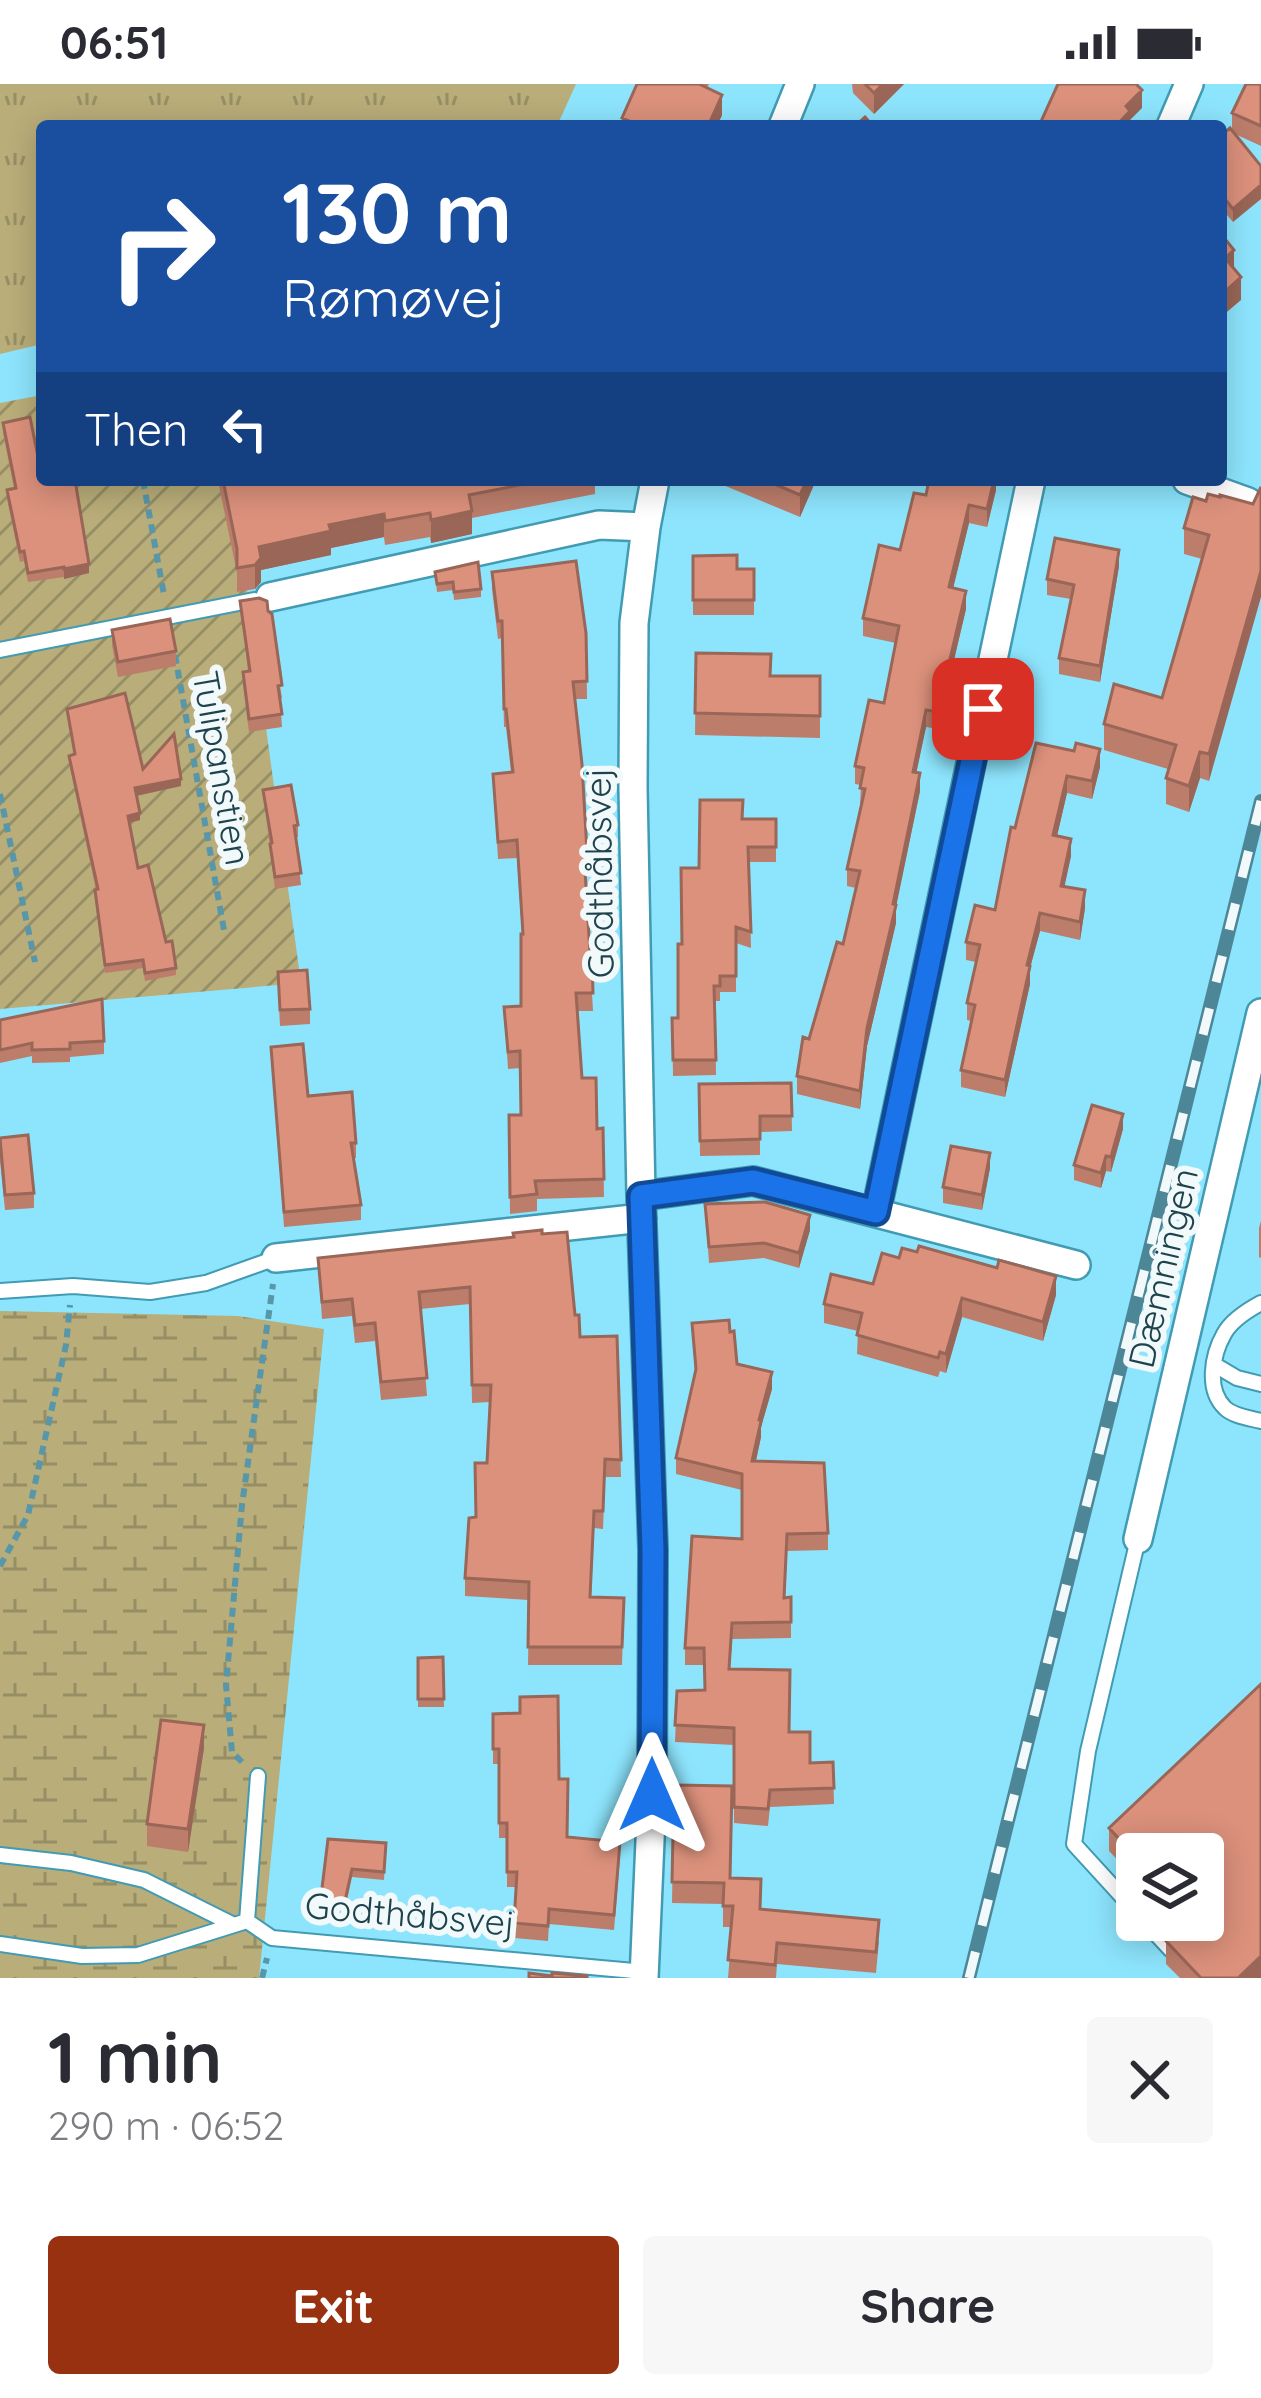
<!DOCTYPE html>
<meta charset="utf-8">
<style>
body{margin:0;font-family:Quicksand,sans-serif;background:#f7f7f7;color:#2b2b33;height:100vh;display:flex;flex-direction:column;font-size:45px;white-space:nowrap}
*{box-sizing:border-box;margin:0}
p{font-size:39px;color:#7c7c81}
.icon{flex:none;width:66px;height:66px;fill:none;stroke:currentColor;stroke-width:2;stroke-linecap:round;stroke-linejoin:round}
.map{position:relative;height:1894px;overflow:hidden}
.panel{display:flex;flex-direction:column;background:#fff;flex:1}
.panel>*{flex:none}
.hud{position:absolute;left:36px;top:36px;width:1191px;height:366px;border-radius:12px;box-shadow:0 6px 30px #0003;background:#1a4fa0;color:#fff;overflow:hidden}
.buttons{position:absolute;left:1116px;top:1749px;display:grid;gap:24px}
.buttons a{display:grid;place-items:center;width:108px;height:108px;border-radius:12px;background:#fff;box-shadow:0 6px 30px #0003;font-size:60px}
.pin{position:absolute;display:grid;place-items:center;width:102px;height:102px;color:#fff;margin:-51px;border-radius:24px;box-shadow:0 6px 18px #0006}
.me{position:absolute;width:132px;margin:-66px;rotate:0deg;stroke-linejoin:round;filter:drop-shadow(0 0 9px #0008)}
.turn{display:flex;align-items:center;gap:42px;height:252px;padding:0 48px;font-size:54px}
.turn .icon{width:156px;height:156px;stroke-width:2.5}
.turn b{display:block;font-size:84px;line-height:102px}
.then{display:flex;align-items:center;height:114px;padding:0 48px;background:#0003;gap:24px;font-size:45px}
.round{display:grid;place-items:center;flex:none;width:126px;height:126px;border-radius:12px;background:#f7f7f7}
.overview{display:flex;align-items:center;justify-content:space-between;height:204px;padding:0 48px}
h1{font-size:72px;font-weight:700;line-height:90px}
.cta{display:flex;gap:24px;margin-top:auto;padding:24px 48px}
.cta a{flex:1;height:138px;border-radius:12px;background:#98310f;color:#fff;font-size:48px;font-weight:700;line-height:138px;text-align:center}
.cta a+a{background:#f7f7f7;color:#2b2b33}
.status{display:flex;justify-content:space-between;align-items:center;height:84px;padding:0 60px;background:#fff;direction:ltr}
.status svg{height:33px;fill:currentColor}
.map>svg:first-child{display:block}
.grass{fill:url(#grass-tufts)}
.wetland{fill:url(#wetland-marsh)}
.garden{fill:url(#garden-furrows)}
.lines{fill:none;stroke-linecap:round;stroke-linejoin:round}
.service-casing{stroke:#419bb2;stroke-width:18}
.minor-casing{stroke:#419bb2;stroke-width:32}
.path{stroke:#5897a9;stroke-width:6;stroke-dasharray:9 6;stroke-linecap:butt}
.service{stroke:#fff;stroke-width:14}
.minor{stroke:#fff;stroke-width:27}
.rail-casing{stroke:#4d8797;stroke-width:14}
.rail{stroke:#f1f9fb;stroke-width:9;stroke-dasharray:27;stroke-linecap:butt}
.wall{fill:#bc7d6b}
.shaded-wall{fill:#996657}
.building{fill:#db917c;stroke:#996657;stroke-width:3}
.route-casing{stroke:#114b97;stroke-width:30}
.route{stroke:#1a73e8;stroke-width:21}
.labels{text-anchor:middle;stroke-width:12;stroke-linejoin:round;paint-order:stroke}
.street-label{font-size:36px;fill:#1e434d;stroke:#f1f9fb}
</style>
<div class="status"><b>06:51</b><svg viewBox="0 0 49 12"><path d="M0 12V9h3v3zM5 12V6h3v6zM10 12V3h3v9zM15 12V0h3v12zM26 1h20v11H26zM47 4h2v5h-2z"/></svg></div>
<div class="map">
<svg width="1261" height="1894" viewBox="0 0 1261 1894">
<defs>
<pattern id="grass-tufts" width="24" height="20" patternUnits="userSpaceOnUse" patternTransform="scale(3)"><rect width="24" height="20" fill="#b9ad79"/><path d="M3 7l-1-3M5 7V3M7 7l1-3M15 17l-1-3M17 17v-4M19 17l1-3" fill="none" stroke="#968e65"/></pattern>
<pattern id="wetland-marsh" width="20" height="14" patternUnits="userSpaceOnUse" patternTransform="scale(3)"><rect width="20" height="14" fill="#b9ad79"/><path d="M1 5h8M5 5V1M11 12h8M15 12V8" fill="none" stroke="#968e65"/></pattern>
<pattern id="garden-furrows" width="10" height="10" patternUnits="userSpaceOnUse" patternTransform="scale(3)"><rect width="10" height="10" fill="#b9ad79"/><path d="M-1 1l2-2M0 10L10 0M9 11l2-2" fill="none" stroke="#968e65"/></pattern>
</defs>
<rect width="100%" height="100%" fill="#8de5fd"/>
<path class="grass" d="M0 0H576L557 42H42V260L0 270Z"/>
<path class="wetland" d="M0 1227 238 1232 324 1245 259 1894H0Z"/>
<path class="garden" d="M42 311V396H232L301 899 0 925V319Z"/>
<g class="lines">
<defs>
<path id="service" d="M0 566 254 516
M0 1207 73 1202 150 1208 206 1199 276 1174
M1261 1219C1248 1226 1231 1237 1224 1250 1212 1271 1206 1306 1225 1324 1233 1332 1249 1334 1261 1337
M1215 1281 1237 1294 1261 1300
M258 1692 247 1837 272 1854 645 1888
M0 1771 71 1779 144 1796 234 1841
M1137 1829 1074 1760 1088 1667 1138 1455
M1143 1836 1171 1866
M0 1860 82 1872 138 1871 247 1837"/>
<path id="minor" d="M783 42 800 0
M1171 42 1189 0
M1187 396 1248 418
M270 513 599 441 646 443
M641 1112 753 1097 1076 1181
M876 1128 1031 396
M276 1174 642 1134
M1138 1455 1261 929
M644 1894 652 1711 653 1466 641 1112 633 704 634 539 646 443 655 396"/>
</defs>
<use href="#service" class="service-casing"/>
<use href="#minor" class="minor-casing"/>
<path class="path" d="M143 396 164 511
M175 571 224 846
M0 710 35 878
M0 1482 28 1431 66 1261 70 1221
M242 1678 232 1668 226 1601 242 1421 273 1200
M262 1894 267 1874"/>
<use href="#service" class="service"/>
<use href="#minor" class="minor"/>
<defs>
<path id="rail" d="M969 1894 1261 717"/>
</defs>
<use href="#rail" class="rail-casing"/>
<use href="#rail" class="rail"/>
</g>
<path class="wall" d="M637 0H709L707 4 722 31 717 42H622V34Z
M852 0H904L874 30 853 9Z
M1261 0V62L1235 50 1233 138 1221 124V52L1232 47V29Z
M3 339 38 373 89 489 64 495V493L28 498 24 477 20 478 7 415V406L14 404 3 349Z
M211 396H595V410L472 434V450L431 459 430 453 385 461 384 453 331 464V471L261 486V498L255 505 237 508V489L218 397 212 399Z
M711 396H816L800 433Z
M996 396V406L987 443 969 439 953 504 966 525 953 580V594L945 646 926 643 916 688 920 707 896 821V839L867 962 860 1025 797 1010V992L843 860 856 804 847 802V785L860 722 861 701 855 700V682L884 619 896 559 863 552V534L900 466 926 411Z
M1220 413 1209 697 1200 694 1189 728 1166 720V694L1168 685 1104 666V640L1162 614 1202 475 1184 470V444L1206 417Z
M693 472 737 485H754V531H693Z
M1119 482 1100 598 1059 590V574L1071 515 1047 511V495Z
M435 488 481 505V513L454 516 453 506 437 508Z
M492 488 586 549 587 615H575L587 768V786H585L593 927H577L582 994 597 1045 603 1044 604 1113 537 1115V1127L510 1130 509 1031H521L520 984 508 985 504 923 521 922 522 850 517 774 498 775 493 690 511 688 506 643H504L502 554 498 555 492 505Z
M240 517 268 527 282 614 280 615 282 643 249 648 243 601V588L248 587Z
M112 546 176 567V582L118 593 112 561Z
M696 569 770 592H820V654L695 651Z
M67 625 143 685 181 702 137 712 140 736 129 739 138 784 176 884V891L145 897 143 884 105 889 95 814V806H96L69 679V672L74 671Z
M1036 659 1100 683 1092 715 1067 709 1057 752 1071 772 1064 802 1085 824 1080 856 1040 847 1030 884V900L1005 1013 961 1003V986L971 937 967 936V919L976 878 966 876V858L995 826Z
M263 706 298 741V753L296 754 301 801 275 805Z
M743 735H776V778H749L751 864 736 859V908H720V917H715L716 991 673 992 672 934H678L682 860 699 784Z
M278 903 310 925V940L280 942Z
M0 936 104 957V970L70 973V978L32 979V972L0 979Z
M271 963 308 1012 356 1059V1074H354L361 1121V1136L284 1143Z
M791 999 792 1047 760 1048V1071L700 1072 699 1000Z
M1123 1045 1111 1088 1106 1087 1101 1104 1074 1096V1081Z
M0 1054 34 1109V1124L5 1126 0 1077Z
M990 1084 982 1126 943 1119V1103Z
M705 1120 810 1146 799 1184 764 1174 709 1179Z
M1261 1137V1174L1259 1173V1144Z
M542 1150 575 1231 580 1253 617 1252 621 1393H605L603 1445 594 1444 591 1513 624 1514 622 1581H528L529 1516 465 1512V1494L487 1379 490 1318 472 1319 470 1220 420 1225 427 1312 381 1316 375 1257 355 1259 352 1232 322 1235 318 1174Z
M873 1200 1056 1211 1043 1257 962 1233 946 1289 940 1287 938 1293 857 1270 858 1247 824 1239V1220Z
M692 1239 730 1248 737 1280 772 1305 761 1343V1353L756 1377 828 1449V1466L787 1467 785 1514 791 1513V1554L732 1555 730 1585 789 1648 810 1679 833 1678 834 1720 770 1723 768 1742 734 1739V1661L675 1658 677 1607 705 1606 704 1581H685V1564L742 1455V1406L676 1390V1374L695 1289Z
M443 1573 444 1623H418V1574Z
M1261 1600V1894H1180L1166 1880V1857L1179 1851 1182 1843 1175 1836H1203V1770H1137V1796L1109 1767V1744Z
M493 1630 559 1695 567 1753 620 1773 614 1846 549 1840 548 1857 514 1854 516 1803H507V1754H499V1680H493Z
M204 1664 188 1768 147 1762V1740Z
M674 1701 731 1794 761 1825 879 1857 876 1889 777 1880 776 1894H728L732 1843H723V1820L672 1819Z
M328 1755 386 1759 384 1796 352 1793 345 1825 321 1820Z"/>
<path class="shaded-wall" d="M884 0H904L874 30V9Z
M1142 6V24L1130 36V42H1116L1126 22Z
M722 11V31L717 42H708Z
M1261 101V115L1233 138V125Z
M1234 166V188L1225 174Z
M1241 193V216L1221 233V211Z
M807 396H816L800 433V411Z
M994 396H996V406L987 443V425Z
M969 421V439L949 521V503Z
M472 427V450L431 459V436Z
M384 430V453L331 464V471L261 486V498L255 505V481L259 463 329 441Z
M1119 466V482L1100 598V582Z
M89 480V489L64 495V485Z
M1261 487V513L1209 697V670Z
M966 507V525L953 580V594L945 646 950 575Z
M926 626V643L913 705V688Z
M1100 665V683L1092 715V697Z
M1200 668V694L1189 728V702Z
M920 689V707L895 828 896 821V839L867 962 860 1025V1007L867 944Z
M1067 692V709L1053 769V751Z
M181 695V702L135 712V704Z
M140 729V736L128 739V732Z
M1071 755V772L1061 819V802Z
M1085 806V824L1080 856V838Z
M1040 829V847L1030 884V900L1005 1013V996L1027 881Z
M1123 1030V1045L1111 1088V1073Z
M990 1069V1084L982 1126V1111Z
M1106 1072V1087L1101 1104V1089Z
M810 1131V1146L799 1184V1169Z
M1056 1192V1211L1043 1257V1238Z
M962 1214V1233L946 1289V1270Z
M772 1288V1305L761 1343V1353L752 1394V1377L759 1336Z
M204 1641V1664L188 1768V1745Z
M1261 1872V1894H1238Z"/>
<path class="building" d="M637 0H699L722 11 708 42H635L636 40 622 34Z
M865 0H883L874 9Z
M1058 0H1136L1142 6 1126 22 1130 27 1116 42H1039Z
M1246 0H1261V42L1232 29Z
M865 33 873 42H855Z
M1230 44 1261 82V101L1233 125 1221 110V52Z
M1221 150 1234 166 1225 174 1241 193 1221 211Z
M30 333 38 373H42V396H75L89 480 64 485V483L28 489 24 467 20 468 7 406 16 404 3 339Z
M223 396H545L469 411 472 427 431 436 430 429 385 437 384 430 329 441 331 447 259 463 261 474 255 481 237 484V465Z
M765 396H807L800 411Z
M929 396H994L987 425 969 421 949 503 966 507 950 575 953 576 945 629 926 626 913 688 920 689 893 820 896 821 867 944 860 1007 797 992 803 953 809 955 837 858 843 860 860 787 847 785 865 705 860 704 864 684 855 682 869 616 884 619 899 542 863 534 879 461 900 466 914 409 926 411Z
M1261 403V487L1209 670 1200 668 1189 702 1166 694 1176 661 1104 640 1114 600 1162 614 1209 451 1184 444 1193 413 1206 417 1208 410 1220 413V411L1253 420Z
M1055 454 1119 466 1100 582 1059 574 1074 501 1047 495Z
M737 471V485H754V516H693V472Z
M576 477 586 549 587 597 573 598 582 680 587 768 584 769 590 869H592L593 909H576L582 994H596L597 1045 603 1044 604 1095 535 1097 537 1110 510 1113 509 1031H521L520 967 508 968 504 923 521 922V850H523L517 756 498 758 493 690 513 688 506 625H504L502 537H498L492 488Z
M478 478 481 505 454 508 453 498 437 500 435 488Z
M259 514 267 517 268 527 272 530 282 601 278 602 282 630 249 635 243 588 250 587 240 517Z
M170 535 176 567 118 578 112 546Z
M696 569 771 570 770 592H820V632L695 629Z
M125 609 143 685 174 650 181 695 135 704 140 729 128 732 138 784 148 781 166 858 172 857 176 884 145 889 143 876 105 881 95 806 98 805 69 672 75 670 67 625Z
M1036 659 1074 667 1076 659 1100 665 1092 697 1067 692 1053 751 1071 755 1061 802 1085 806 1080 838 1040 829 1027 881 1030 882 1005 996 961 986 975 921 967 919 980 861 966 858 975 821 995 826 1011 743 1015 744Z
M291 701 298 741 294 742 301 789 275 793 270 760 272 759 263 706Z
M700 716H743L742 735H776V763H748L751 848 736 843V892H720V902H714L716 976H673L672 934H678V860H682L681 784H699Z
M307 886 310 925 280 926 278 888Z
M102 915 104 957 70 959V965L32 966V959L0 966V936Z
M303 960 308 1012 352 1008 356 1059H351L361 1121 284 1128 271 963Z
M791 999 792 1032H760V1055L700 1057 699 1000Z
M1092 1021 1123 1030 1111 1073 1106 1072 1101 1089 1074 1081Z
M28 1051 34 1109 5 1111 0 1054Z
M951 1062 990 1069 982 1111 943 1103Z
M765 1118 810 1131 799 1169 764 1159 709 1163 705 1120Z
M542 1146V1150L567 1148 575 1231H579L580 1253 617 1252 621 1376 605 1375 603 1427H594L590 1513 624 1514 622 1563H528L529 1498 465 1494 469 1434 476 1433 475 1379H487L491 1301H472L470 1203 419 1208 427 1294 381 1298 375 1239 355 1241 352 1215 322 1218 318 1174 514 1153 513 1149Z
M919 1162 997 1184 999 1176 1056 1192 1043 1238 962 1214 946 1270 940 1268 938 1274 857 1251 862 1229 824 1220 831 1190 873 1200 882 1169 899 1174 902 1164 917 1168Z
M729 1236 730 1248 734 1247 737 1280 772 1288 759 1336 761 1337 752 1377 824 1379 828 1449 787 1450 784 1514 791 1513V1538L732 1539 729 1585 790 1586 789 1648H810V1679L833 1678 834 1704 770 1706 768 1725 734 1723V1644L675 1641 677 1607 705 1606 704 1564H685L692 1452 742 1455V1390L676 1374 696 1285 692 1239Z
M443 1573 444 1615H418V1574Z
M1261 1600V1872L1238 1894H1201L1166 1857 1179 1851 1182 1843 1189 1836H1203V1770H1137V1774L1109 1744Z
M558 1612 559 1695H568L567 1753 620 1758 614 1831 549 1825 548 1842 514 1839 517 1788H507V1739H499V1665H493V1630L520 1629V1613Z
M161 1636 204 1641 188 1745 147 1740Z
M674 1701 732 1702 730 1794 761 1795 760 1825 879 1836 876 1868 777 1859 775 1881 728 1876 733 1822H723L724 1799 672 1798Z
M328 1755 386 1759 384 1788 352 1785 345 1817 321 1812Z
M529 1889 552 1892V1889L587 1892V1894H529Z"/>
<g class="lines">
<defs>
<path id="route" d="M652 1711 653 1466 641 1112 753 1097 876 1128 983 625"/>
</defs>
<use href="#route" class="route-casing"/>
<use href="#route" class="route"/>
</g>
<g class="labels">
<g class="street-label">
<text transform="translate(222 684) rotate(80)" y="13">Tulipanstien</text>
<text transform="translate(599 789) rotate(-91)" y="13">Godthåbsvej</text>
<text transform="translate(1163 1184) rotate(-77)" y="13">Dæmningen</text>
<text transform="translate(410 1830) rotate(5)" y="13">Godthåbsvej</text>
</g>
</g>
</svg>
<div class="buttons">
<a><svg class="icon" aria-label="layers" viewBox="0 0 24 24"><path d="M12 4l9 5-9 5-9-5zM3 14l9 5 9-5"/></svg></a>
</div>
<div class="pin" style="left:983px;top:625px;background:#d93025"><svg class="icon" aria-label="arrive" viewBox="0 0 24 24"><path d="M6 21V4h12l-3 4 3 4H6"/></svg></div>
<svg class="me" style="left:652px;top:1711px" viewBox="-20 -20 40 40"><path d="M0-17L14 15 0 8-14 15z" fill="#1a73e8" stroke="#fff" stroke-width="4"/></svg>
<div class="hud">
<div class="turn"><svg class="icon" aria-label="right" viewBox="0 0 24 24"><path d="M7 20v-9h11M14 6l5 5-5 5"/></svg><div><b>130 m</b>Rømøvej</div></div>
<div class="then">Then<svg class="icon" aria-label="left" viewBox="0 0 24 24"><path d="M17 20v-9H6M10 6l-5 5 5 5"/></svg></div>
</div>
</div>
<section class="panel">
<div class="overview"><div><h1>1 min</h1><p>290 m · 06:52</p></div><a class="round"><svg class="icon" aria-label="close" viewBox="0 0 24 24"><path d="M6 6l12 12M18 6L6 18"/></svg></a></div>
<div class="cta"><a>Exit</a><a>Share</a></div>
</section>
